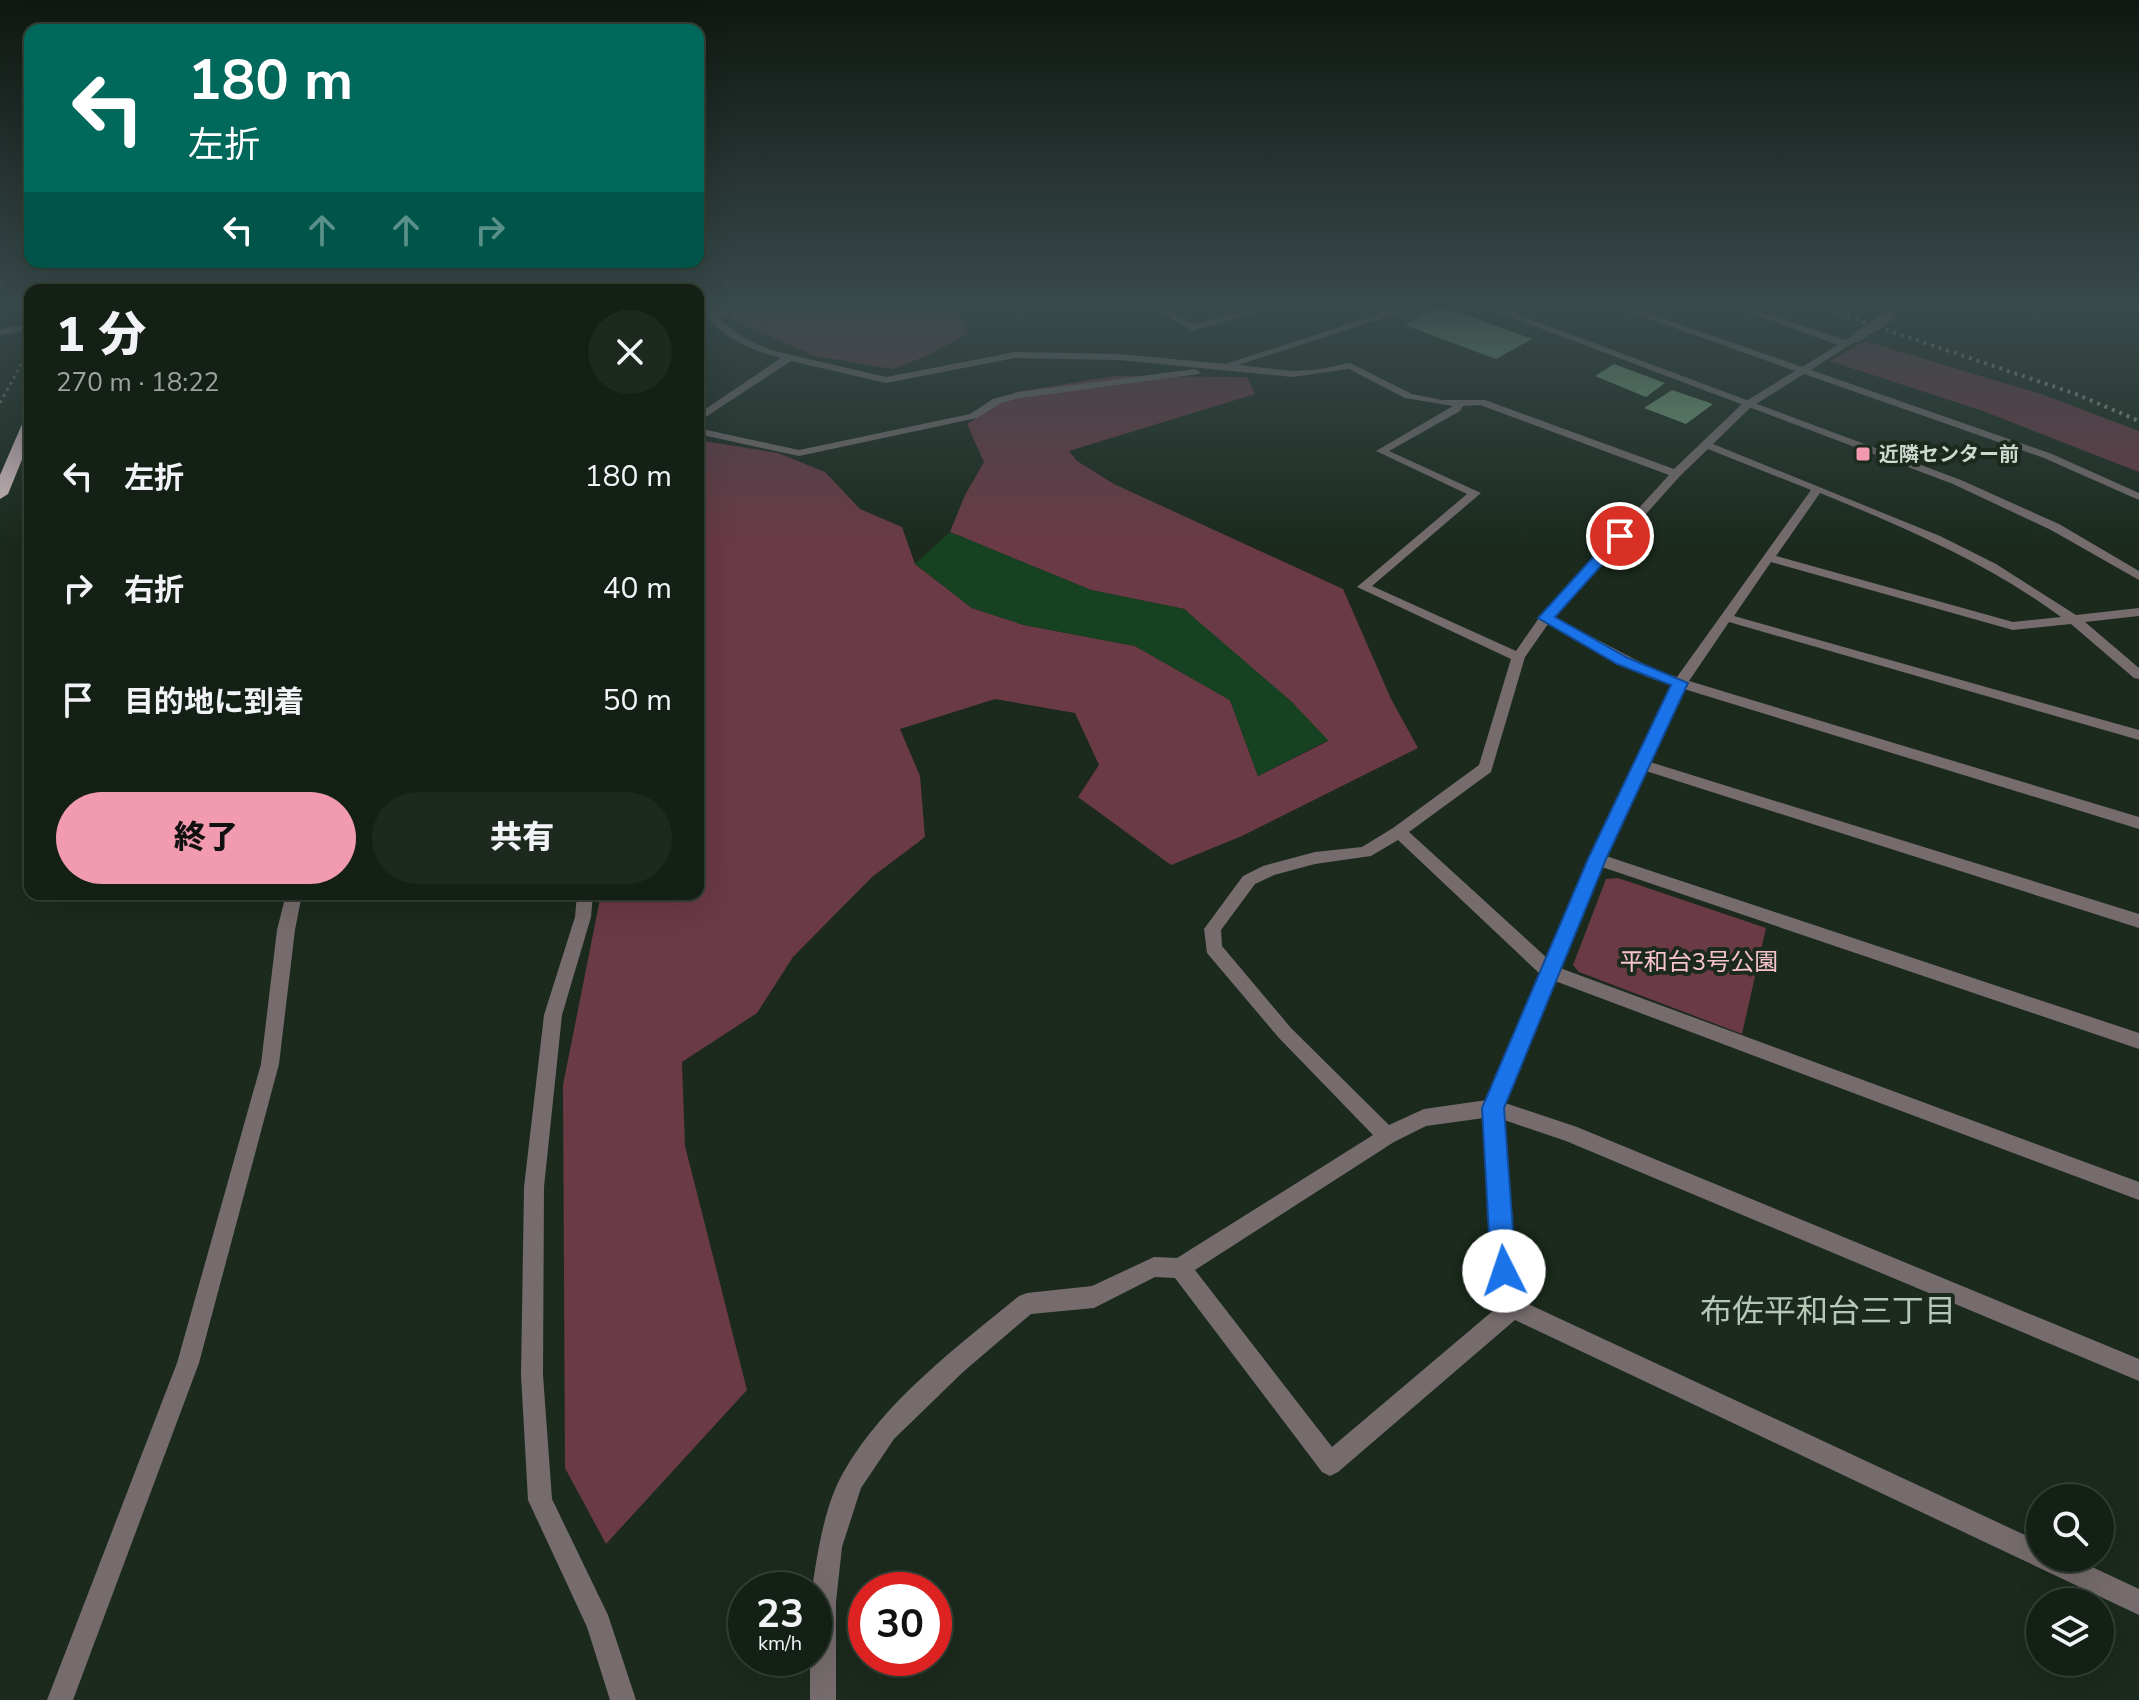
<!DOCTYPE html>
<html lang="ja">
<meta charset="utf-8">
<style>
body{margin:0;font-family:"Nunito Sans","Noto Sans JP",sans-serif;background:#1d281f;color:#f1f3f6;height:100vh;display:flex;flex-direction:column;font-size:30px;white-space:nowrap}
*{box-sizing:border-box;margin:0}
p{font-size:26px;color:#9da3a1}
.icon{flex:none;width:44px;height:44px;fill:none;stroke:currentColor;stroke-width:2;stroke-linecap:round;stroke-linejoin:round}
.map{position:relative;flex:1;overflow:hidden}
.sheet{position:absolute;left:24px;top:284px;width:680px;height:616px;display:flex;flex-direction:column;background:#142016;border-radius:16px;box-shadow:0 8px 32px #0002,0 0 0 2px #333e35}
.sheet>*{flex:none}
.banner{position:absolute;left:24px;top:24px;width:680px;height:244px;border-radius:16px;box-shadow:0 8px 32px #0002,0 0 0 2px #333e35;background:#00695c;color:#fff;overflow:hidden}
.fabs{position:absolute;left:2026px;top:1484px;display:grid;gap:16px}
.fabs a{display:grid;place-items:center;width:88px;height:88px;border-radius:50%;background:#142016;box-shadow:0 8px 32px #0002,0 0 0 2px #333e35;font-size:40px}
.speed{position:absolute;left:728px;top:1572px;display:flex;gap:16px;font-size:40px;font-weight:700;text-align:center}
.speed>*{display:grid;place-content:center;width:104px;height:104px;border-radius:50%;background:#142016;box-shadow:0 8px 32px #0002,0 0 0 2px #333e35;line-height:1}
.speed small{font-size:20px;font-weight:400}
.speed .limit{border:12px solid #d22;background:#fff;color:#111}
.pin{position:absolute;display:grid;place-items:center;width:68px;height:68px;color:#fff;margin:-34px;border:4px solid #fff;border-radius:50%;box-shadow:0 2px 8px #0007}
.me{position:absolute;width:88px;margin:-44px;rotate:356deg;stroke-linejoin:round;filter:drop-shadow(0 0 6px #0008)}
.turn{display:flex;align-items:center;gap:28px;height:168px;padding:0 32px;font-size:36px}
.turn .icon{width:104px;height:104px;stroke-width:2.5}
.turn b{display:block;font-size:56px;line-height:68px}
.lanes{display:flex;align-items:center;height:76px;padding:0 32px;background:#0003;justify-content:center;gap:40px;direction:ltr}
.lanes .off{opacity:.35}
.round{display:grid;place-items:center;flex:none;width:84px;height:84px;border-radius:42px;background:#1d281f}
.headline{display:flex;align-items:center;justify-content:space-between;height:136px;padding:0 32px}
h1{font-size:48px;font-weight:800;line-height:60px}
.primary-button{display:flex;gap:16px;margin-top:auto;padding:16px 32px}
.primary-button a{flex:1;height:92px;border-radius:48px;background:#f29aaf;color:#111;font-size:32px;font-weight:800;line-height:92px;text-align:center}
.primary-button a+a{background:#1d281f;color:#f1f3f6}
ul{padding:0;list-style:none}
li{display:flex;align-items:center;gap:24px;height:112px;padding:0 32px}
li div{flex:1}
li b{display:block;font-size:30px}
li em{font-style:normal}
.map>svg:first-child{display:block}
.green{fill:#6a3a46}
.water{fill:#164221}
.building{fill:#73a07a}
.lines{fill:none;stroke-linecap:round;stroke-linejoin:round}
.path{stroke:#6b776d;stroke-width:3;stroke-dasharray:3 4;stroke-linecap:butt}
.minor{fill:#766c6e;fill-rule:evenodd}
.tertiary{fill:#766c6e;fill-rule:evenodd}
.trunk{fill:#d8c0c4;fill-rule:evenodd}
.rail{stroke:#8d998f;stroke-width:4;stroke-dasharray:3 5;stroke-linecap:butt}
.minor-bridge{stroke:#766c6e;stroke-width:10}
.route{fill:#1a73e8;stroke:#114b97;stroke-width:2}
.poi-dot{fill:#f29aaf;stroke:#1b2a1d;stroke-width:3}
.labels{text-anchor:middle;stroke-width:8;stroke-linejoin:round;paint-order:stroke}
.far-poi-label{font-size:20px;font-weight:bold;fill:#cfd8d0;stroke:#1b2a1d;text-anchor:start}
.park-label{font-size:24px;fill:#f8c3ce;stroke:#1b2a1d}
.near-neighbourhood-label{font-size:32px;fill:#b6c8b8;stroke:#1b2a1d}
</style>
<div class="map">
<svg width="2139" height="1700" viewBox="0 0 2139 1700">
<rect width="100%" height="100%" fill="#1b2a1d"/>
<path class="green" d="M698 309H949L970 332 931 354 893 369 815 356 731 319 698 316Z
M1865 341 2041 394 2139 431V472L1983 411 1830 361Z
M1114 376 1247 377 1255 394 1069 451 1077 461 1114 484 1343 589 1391 699 1418 748 1242 836 1171 865 1078 797 1099 765 1075 713 995 699 900 729 920 776 925 837 872 877 793 957 757 1013 682 1062 685 1146 747 1390 606 1544 565 1468 563 1085 601 894H698V440L778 453 825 472 860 509 902 527 915 564 972 608 1024 625 1135 646 1230 700 1258 776 1328 741 1184 609 1091 590 950 532 965 495 984 462 967 424 1016 392Z
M1618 878 1766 928 1742 1034 1579 972 1573 965 1606 879Z"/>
<path class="water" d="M950 532 1091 590 1184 609 1291 701 1328 740 1258 776 1230 700 1135 646 1024 625 972 608 915 564Z"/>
<path class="building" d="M1436 309H1448L1532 339 1496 359 1405 325Z
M1614 364 1665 383 1646 397 1595 376Z
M1672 390 1713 404 1686 424 1644 408Z"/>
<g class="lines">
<path class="path" d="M0 403 30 348"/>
<path class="minor" d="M702 309H711L714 315 744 338 770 350 886 377 1015 352 1119 354 1225 364 1396 309H1411L1238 365 1292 371 1314 370 1350 363 1412 394 1442 400H1485L1674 469 1743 403 1795 371 1622 309H1636L1802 367 1838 345 1739 309H1753L1845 340 1857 334 1862 337 1811 370 2052 454 2139 493V500L2044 458 1804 374 1751 407 1713 444 1940 536 1996 564 2076 615 2139 608V616L2085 622 2139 668V679L2134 678 2071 624 2013 630 1771 562 1734 616 2139 730V740L1729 622 1689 681 2139 817V829L1684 689 1650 762 2139 914V928L1646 771 1606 856 2139 1033V1049L1602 867 1560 968 2139 1182V1200L1555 981 1505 1103 1577 1127 2139 1359V1381L1566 1141 1504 1120 1515 1271 1522 1301 2040 1542V1558H2073L2139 1589V1615L1515 1320 1338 1472 1330 1476 1322 1472 1175 1278 1155 1277 1094 1308 1031 1314 963 1372 894 1439 861 1488 842 1547 836 1602V1700H810V1658H814V1590H812C817 1554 825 1504 843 1473 884 1401 956 1348 1019 1296L1027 1293 1092 1286 1154 1257 1177 1258 1373 1135 1279 1038 1207 953 1204 929 1243 876 1263 866 1315 852 1362 847 1393 828 1479 765 1511 659 1357 587 1467 494 1376 451 1453 406 1405 398 1349 369 1292 377 1119 360 1015 358 886 383 791 361 698 422V414L781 358C752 351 718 336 702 309ZM1480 405 1669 475 1541 615 1516 651 1372 586 1481 493 1389 451 1460 411 1463 406ZM1708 449 1811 490 1677 677 1657 671 1554 617 1680 476ZM1820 493C1904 527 1988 563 2061 617L2013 622 1776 556ZM1548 624 1647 677 1672 685 1589 859 1547 958 1409 832 1491 772 1525 657ZM1398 840 1540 974 1487 1100 1424 1109 1389 1125 1291 1028 1222 946 1221 930 1255 884 1274 875 1315 864 1371 856ZM1484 1118 1493 1271 1501 1304 1332 1447 1195 1270 1394 1142 1426 1126Z
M1158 309H1169L1193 325 1250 309H1266L1192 331Z
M30 324V330L0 335V329Z
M1195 369 1200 372 1199 374 1020 398 1001 403 977 418 799 456 698 434V428L799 450 970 414 993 399 1019 392Z
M286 894H302L295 930 279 1064 199 1363 73 1700H47L177 1363 261 1064 277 930Z
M577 894H593L591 917 562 1015 544 1187 543 1375 552 1499 608 1615 636 1700H610L587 1627 528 1500 521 1375 524 1187 544 1015 575 917Z"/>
<path class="tertiary" d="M1489 309H1503L1961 480 2059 524 2139 571V580L2051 530 1953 484Z"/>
<path class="trunk" d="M30 418V440L8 494 0 499V475L23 422Z"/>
<path class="rail" d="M1825 309 2076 394 2139 421"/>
<path class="minor-bridge" d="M1857 337 1890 315"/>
</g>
<linearGradient id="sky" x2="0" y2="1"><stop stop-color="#0f1710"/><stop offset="0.56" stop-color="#394a4c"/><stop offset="1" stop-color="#394a4c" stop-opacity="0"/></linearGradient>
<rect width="2139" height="547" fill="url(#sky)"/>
<path class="route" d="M1620 532 1627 536 1625 539 1555 617 1628 658 1688 683 1606 859 1504 1108 1516 1271 1512 1280 1504 1283 1495 1280 1491 1271 1482 1108 1588 859 1671 685 1617 664 1538 618 1615 533Z"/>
<rect class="poi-dot" x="1855" y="446" width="16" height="16" rx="4"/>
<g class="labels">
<g class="far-poi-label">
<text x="1879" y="461">近隣センター前</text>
</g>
<g class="park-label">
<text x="1699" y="970">平和台3号公園</text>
</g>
<g class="near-neighbourhood-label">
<text x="1828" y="1322">布佐平和台三丁目</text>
</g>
</g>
</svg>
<div class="fabs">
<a><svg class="icon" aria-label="search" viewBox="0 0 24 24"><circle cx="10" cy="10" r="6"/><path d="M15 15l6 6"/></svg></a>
<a><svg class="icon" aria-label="layers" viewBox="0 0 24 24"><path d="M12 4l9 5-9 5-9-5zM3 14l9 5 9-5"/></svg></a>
</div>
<div class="speed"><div>23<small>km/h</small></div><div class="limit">30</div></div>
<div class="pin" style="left:1620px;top:536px;background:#d93025"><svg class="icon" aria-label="arrive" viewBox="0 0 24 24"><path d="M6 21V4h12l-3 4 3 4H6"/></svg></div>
<svg class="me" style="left:1504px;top:1271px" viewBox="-20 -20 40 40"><circle r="19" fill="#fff"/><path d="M0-13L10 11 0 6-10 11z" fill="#1a73e8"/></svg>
<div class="banner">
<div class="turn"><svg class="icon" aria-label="left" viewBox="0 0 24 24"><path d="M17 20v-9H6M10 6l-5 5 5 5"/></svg><div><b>180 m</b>左折</div></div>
<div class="lanes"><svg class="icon" aria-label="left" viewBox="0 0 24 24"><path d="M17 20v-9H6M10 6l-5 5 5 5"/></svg><svg class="icon off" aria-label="ahead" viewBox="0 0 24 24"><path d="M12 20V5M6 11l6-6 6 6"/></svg><svg class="icon off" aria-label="ahead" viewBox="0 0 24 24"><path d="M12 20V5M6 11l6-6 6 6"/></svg><svg class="icon off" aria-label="right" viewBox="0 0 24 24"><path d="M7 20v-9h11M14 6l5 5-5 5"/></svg></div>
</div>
<section class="sheet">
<div class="headline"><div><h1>1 分</h1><p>270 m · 18:22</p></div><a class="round"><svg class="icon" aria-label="close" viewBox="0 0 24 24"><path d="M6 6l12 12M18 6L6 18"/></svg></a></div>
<ul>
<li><svg class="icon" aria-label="left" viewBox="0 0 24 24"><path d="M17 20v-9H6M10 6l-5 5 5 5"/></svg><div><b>左折</b></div><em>180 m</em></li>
<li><svg class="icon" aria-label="right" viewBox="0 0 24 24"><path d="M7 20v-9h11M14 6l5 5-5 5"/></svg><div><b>右折</b></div><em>40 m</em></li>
<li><svg class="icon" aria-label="arrive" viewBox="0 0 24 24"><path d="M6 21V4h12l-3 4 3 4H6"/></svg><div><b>目的地に到着</b></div><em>50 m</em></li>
</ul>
<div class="primary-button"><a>終了</a><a>共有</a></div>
</section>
</div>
